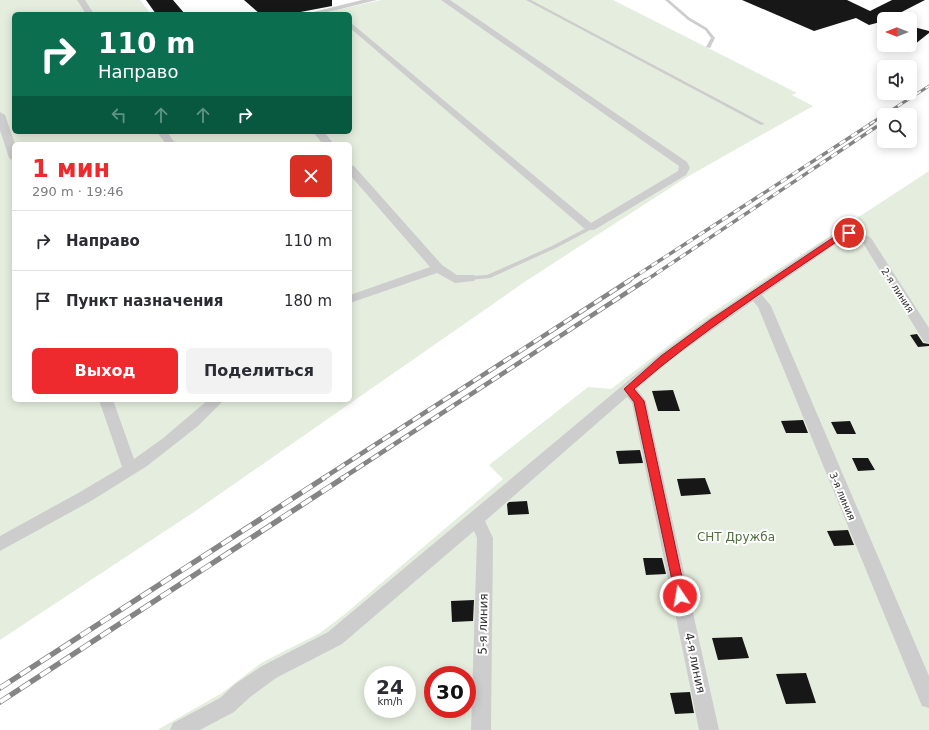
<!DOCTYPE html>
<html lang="ru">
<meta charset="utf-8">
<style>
body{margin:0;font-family:"DejaVu Sans",sans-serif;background:#f2f2f3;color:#2b2b33;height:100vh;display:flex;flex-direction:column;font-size:15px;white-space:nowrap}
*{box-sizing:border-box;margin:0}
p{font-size:13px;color:#7c7c81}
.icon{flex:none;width:22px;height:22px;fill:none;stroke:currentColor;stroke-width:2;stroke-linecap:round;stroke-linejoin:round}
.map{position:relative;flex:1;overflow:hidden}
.sheet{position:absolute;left:12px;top:142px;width:340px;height:260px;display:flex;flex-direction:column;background:#fff;border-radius:6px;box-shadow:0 2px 10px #0003}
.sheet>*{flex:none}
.banner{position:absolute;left:12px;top:12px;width:340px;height:122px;border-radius:6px;box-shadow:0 2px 10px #0003;background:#0b6e4f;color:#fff;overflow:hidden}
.needle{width:26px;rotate:270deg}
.tools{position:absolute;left:877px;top:12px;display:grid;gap:8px}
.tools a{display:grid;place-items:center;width:40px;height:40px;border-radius:6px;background:#fff;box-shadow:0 2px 10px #0003;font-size:20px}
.speed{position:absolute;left:364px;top:666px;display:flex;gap:8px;font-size:20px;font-weight:700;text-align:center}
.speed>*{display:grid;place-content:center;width:52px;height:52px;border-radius:50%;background:#fff;box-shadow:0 2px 10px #0003;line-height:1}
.speed small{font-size:10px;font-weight:400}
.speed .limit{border:6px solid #d22;background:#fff;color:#111}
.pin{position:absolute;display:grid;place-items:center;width:34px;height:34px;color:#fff;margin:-17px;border:2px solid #fff;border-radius:50%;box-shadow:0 1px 4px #0007}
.me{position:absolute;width:44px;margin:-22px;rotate:348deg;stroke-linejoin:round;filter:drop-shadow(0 0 3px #0008)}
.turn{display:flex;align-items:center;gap:14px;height:84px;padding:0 20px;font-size:18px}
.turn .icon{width:52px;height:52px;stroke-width:2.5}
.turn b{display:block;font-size:28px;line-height:34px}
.lanes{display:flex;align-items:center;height:38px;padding:0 20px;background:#0003;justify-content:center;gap:20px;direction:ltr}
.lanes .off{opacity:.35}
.round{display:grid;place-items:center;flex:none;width:42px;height:42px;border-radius:6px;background:#f2f2f3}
.head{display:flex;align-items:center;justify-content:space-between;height:68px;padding:0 20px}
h1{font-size:24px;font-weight:700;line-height:30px;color:#ef2a2e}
.action{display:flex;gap:8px;margin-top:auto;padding:8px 20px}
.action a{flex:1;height:46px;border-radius:6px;background:#ef2a2e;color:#fff;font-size:16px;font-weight:700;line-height:46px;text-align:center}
.action a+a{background:#f2f2f3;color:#2b2b33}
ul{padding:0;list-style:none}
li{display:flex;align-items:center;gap:12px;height:60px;padding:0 20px;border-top:1px solid #e1e1e2}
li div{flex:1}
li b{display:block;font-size:15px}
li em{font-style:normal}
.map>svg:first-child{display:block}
.green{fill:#e5eede;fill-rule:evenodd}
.building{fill:#171717}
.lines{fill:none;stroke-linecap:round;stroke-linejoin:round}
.service{fill:#cdcdcd;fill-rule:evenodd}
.minor{fill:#cdcdcd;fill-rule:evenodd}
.rail-far3-casing{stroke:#858585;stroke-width:3}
.rail-far2-casing{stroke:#858585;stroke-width:3.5}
.rail-far1-casing{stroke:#858585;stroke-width:4.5}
.rail-casing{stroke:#858585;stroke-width:5.5}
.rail-far3{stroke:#fff;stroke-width:2;stroke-dasharray:5.5;stroke-linecap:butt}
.rail-far2{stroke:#fff;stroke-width:2.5;stroke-dasharray:7;stroke-linecap:butt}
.rail-far1{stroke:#fff;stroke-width:3;stroke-dasharray:9;stroke-linecap:butt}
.rail{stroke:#fff;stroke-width:4;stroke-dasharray:12;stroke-linecap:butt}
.route{fill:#ef2a2e;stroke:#9b1b1e}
.labels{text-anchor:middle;stroke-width:4;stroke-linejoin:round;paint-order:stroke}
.street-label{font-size:10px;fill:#303030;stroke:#fff}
.near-park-label{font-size:12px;fill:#506f3a;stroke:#fff}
.near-street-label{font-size:12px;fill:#303030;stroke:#fff}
</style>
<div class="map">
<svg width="929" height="730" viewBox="0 0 929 730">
<rect width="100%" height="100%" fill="#fff"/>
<path class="green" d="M0 0H140L151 14H14V132H350V14H319L381 0H613L797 93 792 95 813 106 687 177 526 281 194 512 0 640ZM14 144H350V400H14Z
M929 171V730H157L222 693 261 663 320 633 345 614 503 479 489 465 588 387 611 389 707 316ZM373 675H407V709H373ZM433 675H467V709H433Z"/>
<path class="building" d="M146 0H173L185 14H156Z
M244 0H332V6L290 14H260Z
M742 0H847L870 11 892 0H925L888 19H884V21L869 25 856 18 814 31Z
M910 26 929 31V33L910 48Z
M917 334 923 343 929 344V346L918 347 910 335Z
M673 390 680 411H658L652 391Z
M803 420 808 433H786L781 421Z
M850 421 856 434H837L831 422Z
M640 450 643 463 619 464 616 451Z
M852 458H868L875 470 858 471Z
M705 478 711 494 681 496 677 479Z
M527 501 529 514 508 515 507 504 509 502Z
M848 530 854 545 834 546 827 531Z
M643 558H662L666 574 646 575Z
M474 600 473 621 452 622 451 601Z
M742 637 749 658 718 660 712 638Z
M806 673 816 703 786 704 776 674Z
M690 692 694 713 675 714 670 693Z"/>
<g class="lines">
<path class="service" d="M526 0H531L765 124 761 125Z
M665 0H669L690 18 707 28 715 38 710 48 706 47 711 38 705 30 688 20Z
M590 226 592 227V229L556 248 490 278 470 280 467 278 470 276 487 275 552 246Z"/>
<path class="minor" d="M77 0H85L94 14H86Z
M362 0H377L320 14H305Z
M441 0H450L687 162 690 168 686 175 594 230H586L350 28V22L591 223 678 171 679 166Z
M0 112 5 115 15 144 14 161 9 158 0 130Z
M157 132H167L176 144H166Z
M313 132H324L334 144H323Z
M350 165 354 166 442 265 457 275H474L476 278 474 281 455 283 437 273 350 303V295L430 267 350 175Z
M847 230 860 232 871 238 929 328V343L924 342 863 243 851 237H846L762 295 771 306 929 676V708L922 706 919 699 758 307 753 301 669 361 637 389 646 401 719 730H699L632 403 627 397 485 521 493 538 491 730H471L477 538 474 531 342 644 276 678 249 698 234 712 200 730H170L173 723 220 698 235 684 262 666 328 632 659 355 708 319 839 231Z
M99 400H113L134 459 162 439 208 400H224L198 426 147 466 91 501 0 551V536L80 492 122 467Z"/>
<defs>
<path id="rail-far3" d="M870 124 929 86"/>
<path id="rail-far2" d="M628 281 872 123
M645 281 876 127"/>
<path id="rail-far1" d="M322 479 630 280
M341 479 646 280"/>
<path id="rail" d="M0 688 324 478
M0 702 343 478"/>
</defs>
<use href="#rail-far3" class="rail-far3-casing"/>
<use href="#rail-far2" class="rail-far2-casing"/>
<use href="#rail-far1" class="rail-far1-casing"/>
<use href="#rail" class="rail-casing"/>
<use href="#rail-far3" class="rail-far3"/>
<use href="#rail-far2" class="rail-far2"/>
<use href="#rail-far1" class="rail-far1"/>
<use href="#rail" class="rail"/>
</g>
<path class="route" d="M849 231H852V235L845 236C773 285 700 332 634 389L644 401 686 596 685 599 680 601 676 599 634 402 624 389 661 356 710 320 840 233Z"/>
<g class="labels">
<g class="street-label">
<text transform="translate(898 290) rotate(57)" y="4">2-я линия</text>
<text transform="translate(843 496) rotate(67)" y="4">3-я линия</text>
</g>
<g class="near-park-label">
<text x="736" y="541">СНТ Дружба</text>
</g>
<g class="near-street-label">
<text transform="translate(483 624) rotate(-89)" y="4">5-я линия</text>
<text transform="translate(695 663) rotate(78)" y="4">4-я линия</text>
</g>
</g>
</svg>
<div class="tools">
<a><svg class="needle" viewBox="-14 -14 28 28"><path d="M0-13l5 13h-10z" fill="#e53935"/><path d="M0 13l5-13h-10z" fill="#7c7c81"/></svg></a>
<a><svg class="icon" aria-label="sound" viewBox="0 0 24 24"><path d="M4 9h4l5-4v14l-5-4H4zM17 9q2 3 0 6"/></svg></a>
<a><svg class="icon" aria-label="search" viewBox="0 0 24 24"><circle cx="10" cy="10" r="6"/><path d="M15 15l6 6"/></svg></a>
</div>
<div class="speed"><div>24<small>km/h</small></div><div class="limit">30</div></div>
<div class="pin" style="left:849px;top:233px;background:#d93025"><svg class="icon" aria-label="arrive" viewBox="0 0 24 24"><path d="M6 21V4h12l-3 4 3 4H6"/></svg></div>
<svg class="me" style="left:680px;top:596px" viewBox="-20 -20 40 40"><circle r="17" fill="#ef2a2e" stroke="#fff" stroke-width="3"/><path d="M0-11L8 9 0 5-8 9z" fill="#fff"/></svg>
<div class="banner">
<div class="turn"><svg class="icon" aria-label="right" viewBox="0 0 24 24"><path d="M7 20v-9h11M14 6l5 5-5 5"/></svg><div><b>110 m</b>Направо</div></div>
<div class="lanes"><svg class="icon off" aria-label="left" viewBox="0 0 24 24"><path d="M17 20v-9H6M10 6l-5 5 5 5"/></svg><svg class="icon off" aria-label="ahead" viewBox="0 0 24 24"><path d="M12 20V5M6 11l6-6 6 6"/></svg><svg class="icon off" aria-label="ahead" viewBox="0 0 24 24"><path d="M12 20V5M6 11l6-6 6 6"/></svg><svg class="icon" aria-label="right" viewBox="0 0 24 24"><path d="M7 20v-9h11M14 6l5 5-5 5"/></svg></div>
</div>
<section class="sheet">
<div class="head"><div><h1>1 мин</h1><p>290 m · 19:46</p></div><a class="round" style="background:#d93025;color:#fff"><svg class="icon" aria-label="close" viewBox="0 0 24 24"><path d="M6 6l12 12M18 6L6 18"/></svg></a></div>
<ul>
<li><svg class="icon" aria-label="right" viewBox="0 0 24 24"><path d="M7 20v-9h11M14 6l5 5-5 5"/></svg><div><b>Направо</b></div><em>110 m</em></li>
<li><svg class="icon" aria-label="arrive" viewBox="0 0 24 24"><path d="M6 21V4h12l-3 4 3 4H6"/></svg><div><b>Пункт назначения</b></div><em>180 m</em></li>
</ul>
<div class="action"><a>Выход</a><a>Поделиться</a></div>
</section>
</div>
